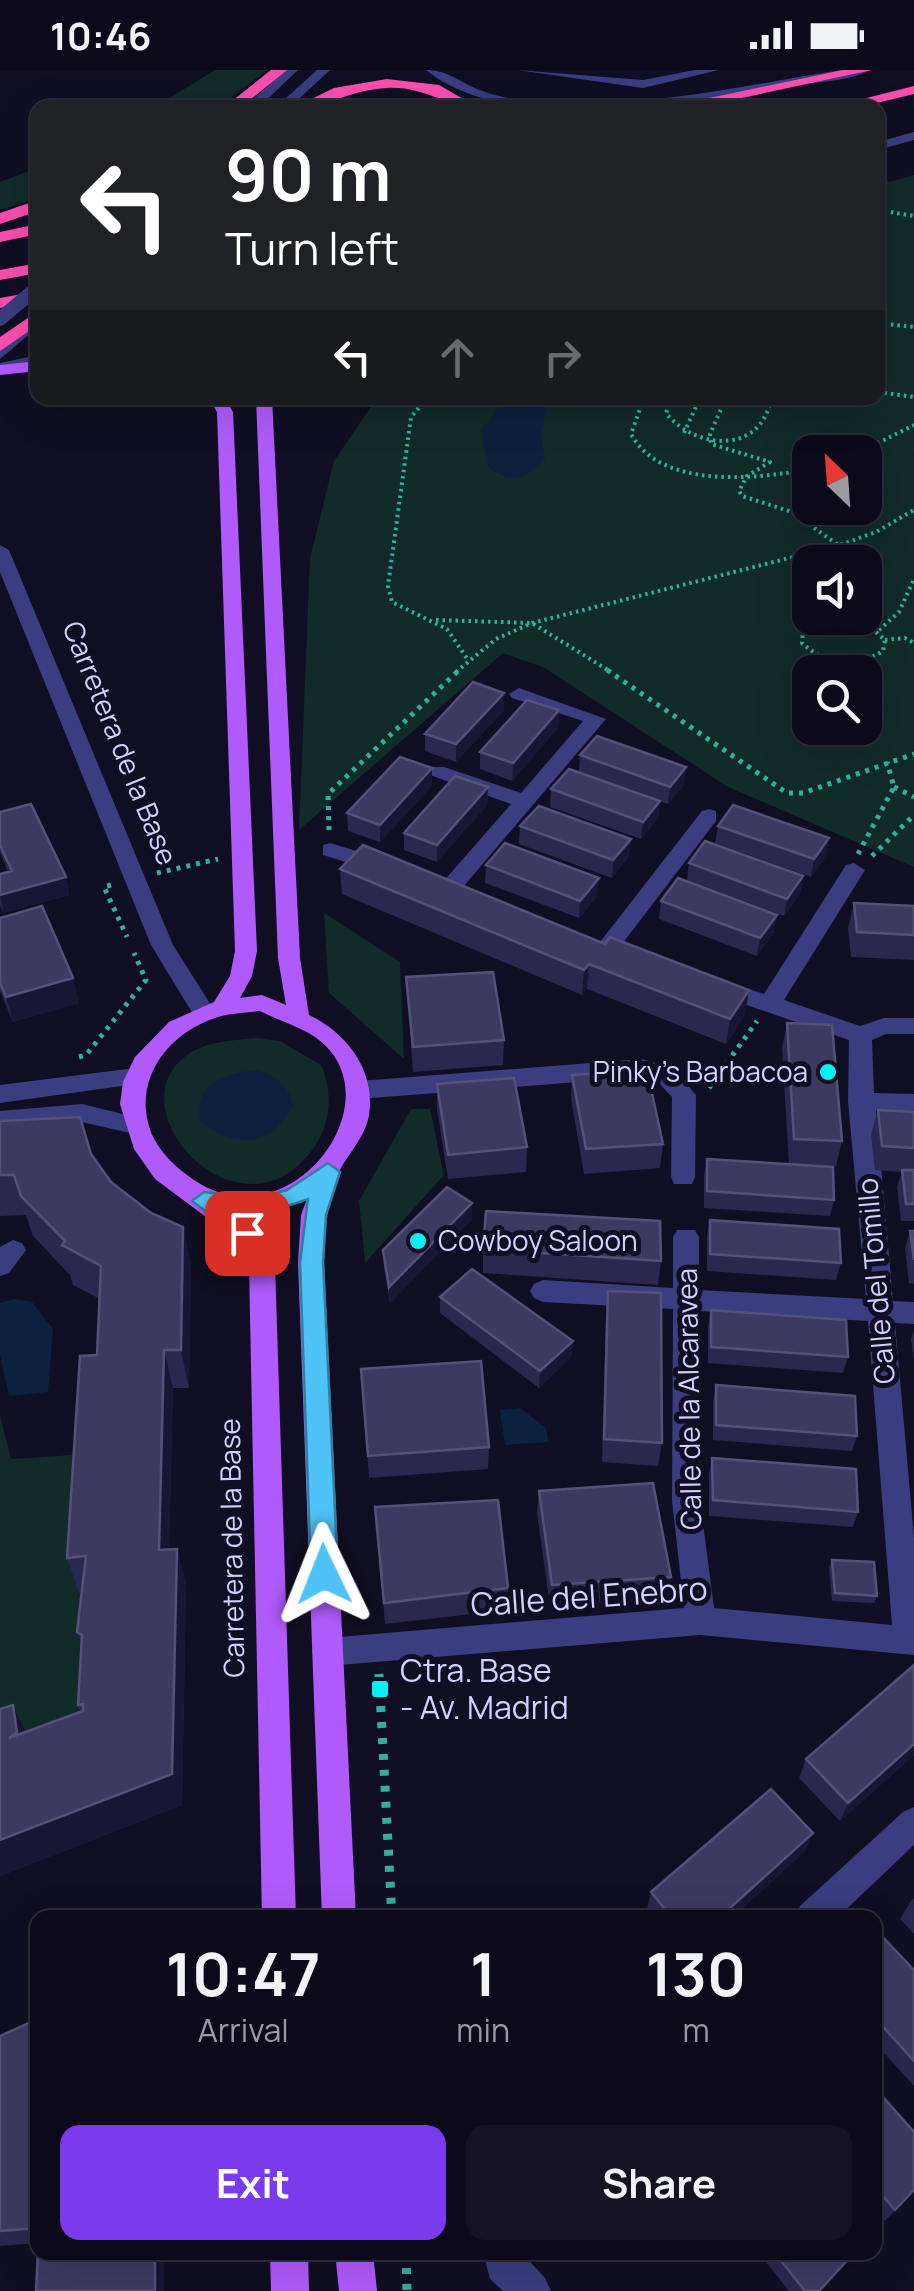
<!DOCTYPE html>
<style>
body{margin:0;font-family:Manrope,sans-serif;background:#151323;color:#f1f3f6;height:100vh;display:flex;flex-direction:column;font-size:38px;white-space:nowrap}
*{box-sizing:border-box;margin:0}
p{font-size:32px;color:#9a9aa2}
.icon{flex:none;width:55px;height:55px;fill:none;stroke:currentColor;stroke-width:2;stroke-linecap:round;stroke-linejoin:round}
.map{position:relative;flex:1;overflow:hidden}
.drawer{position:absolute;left:30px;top:1840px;width:852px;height:350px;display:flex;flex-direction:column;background:#0c0a1a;border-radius:20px;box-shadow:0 10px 40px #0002,0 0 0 2px #2c2b39}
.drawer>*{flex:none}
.hud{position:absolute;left:30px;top:30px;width:855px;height:305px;border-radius:20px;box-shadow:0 10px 40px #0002,0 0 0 2px #2c2b39;background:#202124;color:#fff;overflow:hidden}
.needle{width:65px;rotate:335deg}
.controls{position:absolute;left:792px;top:365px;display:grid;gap:20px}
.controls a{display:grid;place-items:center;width:90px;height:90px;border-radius:20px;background:#0c0a1a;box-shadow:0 10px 40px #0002,0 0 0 2px #2c2b39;font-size:50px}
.pin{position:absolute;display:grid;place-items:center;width:85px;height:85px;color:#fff;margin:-42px;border-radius:20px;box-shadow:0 5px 15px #0006}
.me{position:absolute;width:110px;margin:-55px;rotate:358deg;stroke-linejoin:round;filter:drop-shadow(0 0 8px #0008)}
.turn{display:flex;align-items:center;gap:35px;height:210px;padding:0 30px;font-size:45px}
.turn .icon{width:130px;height:130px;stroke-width:2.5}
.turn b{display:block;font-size:70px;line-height:85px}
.lanes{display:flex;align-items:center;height:95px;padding:0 30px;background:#0003;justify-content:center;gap:50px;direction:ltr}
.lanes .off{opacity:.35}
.eta{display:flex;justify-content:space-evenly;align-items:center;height:170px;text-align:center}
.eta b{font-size:60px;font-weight:700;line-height:70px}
.button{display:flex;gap:20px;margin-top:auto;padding:20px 30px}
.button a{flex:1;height:115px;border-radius:20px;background:#7c3aed;color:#fff;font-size:40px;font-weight:700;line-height:115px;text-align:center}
.button a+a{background:#151323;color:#f1f3f6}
.status{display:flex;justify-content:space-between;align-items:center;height:70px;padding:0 50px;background:#0c0a1a;direction:ltr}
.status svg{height:28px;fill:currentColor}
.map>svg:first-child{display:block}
.green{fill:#112b28;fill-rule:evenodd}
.water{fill:#0b223e}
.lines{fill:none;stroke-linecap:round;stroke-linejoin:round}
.path-far2{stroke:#31b09e;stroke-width:4;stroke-dasharray:2.5 4;stroke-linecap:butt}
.path-far1{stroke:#31b09e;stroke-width:5;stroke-dasharray:4 6;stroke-linecap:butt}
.path{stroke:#31b09e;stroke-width:9;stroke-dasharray:6 10;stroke-linecap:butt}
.minor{fill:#3a3d7f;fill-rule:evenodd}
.major{fill:#b15afb;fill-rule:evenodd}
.highway{fill:#fa4eaf;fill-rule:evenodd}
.minor-bridge{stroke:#3a3d7f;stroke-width:14}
.wall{fill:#2b284f}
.shaded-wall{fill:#191635}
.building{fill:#3d3a62;stroke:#54517a;stroke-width:2.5}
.route{fill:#4fc3f7;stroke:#337fa1;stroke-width:2.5}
.poi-dot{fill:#06eff3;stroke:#100e22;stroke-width:4}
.labels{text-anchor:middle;stroke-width:10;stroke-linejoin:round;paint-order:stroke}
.street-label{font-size:28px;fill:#d1d0fe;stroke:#100e22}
.poi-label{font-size:28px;fill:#d1d0fe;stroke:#100e22;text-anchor:end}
.near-street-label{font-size:32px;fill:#d1d0fe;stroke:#100e22}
.near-poi-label{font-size:32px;fill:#d1d0fe;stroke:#100e22;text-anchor:start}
</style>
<div class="status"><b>10:46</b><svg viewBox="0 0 49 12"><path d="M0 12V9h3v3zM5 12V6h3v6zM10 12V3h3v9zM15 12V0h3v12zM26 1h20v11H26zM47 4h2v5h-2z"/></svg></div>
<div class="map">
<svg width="914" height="2221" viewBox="0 0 914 2221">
<rect width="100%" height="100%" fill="#100e22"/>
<path class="green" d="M215 0H267L219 37H155Z
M37 98V128L0 140V112Z
M914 105V797L728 717 543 597 503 583 299 760 310 488 334 391 377 328H878V115ZM810 382H865V438H810ZM810 492H865V548H810ZM810 602H865V658H810Z
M324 843 400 892 404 989 329 923Z
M256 968 280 971 321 995C333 1022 331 1052 315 1076 242 1185 102 1031 195 980 213 971 237 970 256 968Z
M411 1039H430L444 1105 365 1193 359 1131Z
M0 1345 11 1389 88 1384 98 1521 90 1666 0 1675Z"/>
<path class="water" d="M518 332 547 339 541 362 545 389C527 410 507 415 487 395L481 360 499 338Z
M255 1000C278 1007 287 1012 293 1036 272 1077 233 1080 200 1050 195 1012 223 1004 255 1000Z
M14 1229 32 1232 53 1259 48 1322 9 1326 0 1285V1233Z
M520 1338 546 1358 548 1372 505 1375 500 1340Z"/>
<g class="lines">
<path class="path-far2" d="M878 140 914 146
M878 253 914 257
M878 322 914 327
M427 328 411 347 388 516 392 532 447 559 468 590
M644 328 631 364C661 420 757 409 810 399
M672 328 666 343C697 381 762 384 771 328
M726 328 710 364 711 374 770 392 747 406 739 421 742 426 792 442 848 482 851 492
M801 328 809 332 823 328
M684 363 700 328
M860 382 914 355
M828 548 803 561 802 573C827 596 854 599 883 581L885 570 865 552 848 548
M436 550 532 553 611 602
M879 560 899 542 914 509
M885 570 905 568 914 573
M456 602 496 569 532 553 837 476 876 462 914 440"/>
<path class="path-far1" d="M607 600 787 723H803L914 684
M894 717 914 727
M329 760 328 724 459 600
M858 784 894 717 887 692
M872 786 914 745
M157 803 218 789
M111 815 104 817 127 867
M79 987 86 985 146 910 134 883
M709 1018 757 951"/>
<path class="path" d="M379 1604 392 1848
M406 2182 407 2221"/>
<path class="minor" d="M285 0H298L258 38H244Z
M317 0H330L289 38H275Z
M426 0C446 0 457 10 475 18 490 25 511 29 528 31 633 42 738 16 841 0H870C849 12 812 12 787 16 690 33 508 67 426 0Z
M517 0 643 10 695 0H719L643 18Z
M914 62V70L878 80V72Z
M38 246V257L0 289V276L31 247Z
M38 285V295L0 303V293Z
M0 475 9 480 173 875 216 943 212 949H196L151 875 0 502Z
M519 618 606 649 458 823H442L439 818 442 813 511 734 430 705V697H444L521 723 583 651 512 628 509 624Z
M709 739 716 741V751L616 882H600L597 877 600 872 702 741Z
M330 773 393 792 396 797 385 804 323 785V775Z
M854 793 865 800 784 930 860 956 884 948H914V964H886L872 970 874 1023 914 1024V1042L876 1040 893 1231 914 1232V1254L895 1253 914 1467V1585L700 1565 327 1596 316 1592 312 1582 316 1572 327 1568 684 1538 672 1430 673 1239 543 1232 534 1228 530 1221 534 1214 543 1210 673 1218V1167L677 1160H695L699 1167V1220L866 1229 848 1031 849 970 711 923 708 917 719 909 764 924 846 795ZM699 1241 868 1251 892 1555 714 1538 700 1430Z
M642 989 673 998 696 1025 695 1107 692 1114H674L671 1107 672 1027 657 1011 642 1007 359 1029 347 1020 359 1011Z
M135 998 143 1001 147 1007 143 1013 0 1033V1015Z
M82 1034 143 1049 146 1055 134 1064 82 1052 0 1059V1041Z
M13 1170 22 1173 26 1180 9 1203 0 1206V1177Z
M914 1737V1775L837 1848H795L800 1836 903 1742Z
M483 2182H521L545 2208 551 2221H503L490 2209Z"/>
<path class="major" d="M38 291V301L0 305V295Z
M209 328H225L233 342 257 881 252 906 240 928 262 925 286 935 278 888 256 328H272L300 888 309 945C347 963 376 1001 369 1045 366 1065 349 1083 340 1100 326 1125 326 1163 324 1192L356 1848H322L298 1192 301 1145 307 1129 258 1147 243 1146 256 1156 275 1195 296 1848H262L249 1195 237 1170 155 1109 134 1079 120 1034 123 1012 135 987 169 952 214 932 230 906 235 881 217 342ZM260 941C277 950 299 956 315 967 400 1026 292 1176 194 1110 177 1098 163 1086 153 1067 130 1015 164 965 215 948 229 943 245 943 260 941Z
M270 2182H308L309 2221H271Z
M335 2182H373L377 2221H339Z"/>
<path class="highway" d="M271 0H287L240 38H223Z
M843 0H872L695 38H662Z
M387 9 439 15 479 38C448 38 425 16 387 18 353 19 325 38 293 38L334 18Z
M914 16V24L856 38H827Z
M38 130V141L0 154V143Z
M38 154V164L0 172V162Z
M38 193V203L0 210V200Z
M38 221V231L0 238V228Z
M38 241V255L0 281V267Z"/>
<path class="minor-bridge" d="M0 249 38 217"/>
</g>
<path class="wall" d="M504 623V640L456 692 425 681V664Z
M559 640 558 658 512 711 480 699V682Z
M580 685 684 714 668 734 660 731 658 748 641 769 550 737 551 719 579 702Z
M432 716 380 772 348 761 347 743Z
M488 717 487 735 437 792 404 780V763Z
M0 742 66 807 69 825 3 843 0 835V804L8 802 0 782Z
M520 756 629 786 612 808 519 774Z
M718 756 826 785 811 807 715 773Z
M689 793 803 806 800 823 784 846 687 810Z
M486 795 597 826 579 848 485 813Z
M340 799 745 945 726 974 587 919 582 925 342 824Z
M661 831 774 862 757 886 659 849Z
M854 833 914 836V890L851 887 848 858Z
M0 848 79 933 13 952 0 921Z
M406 907 504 970 503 995 413 1002Z
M787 953 842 1071 836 1096 789 1094 782 978Z
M572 1005 663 1074 660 1098 584 1104 571 1029Z
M437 1014 527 1077 526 1102 448 1109 437 1039Z
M878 1040 914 1042V1151H901L897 1117 902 1102 875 1100 871 1065Z
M0 1051 91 1084 111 1112 151 1143 183 1157 191 1197 189 1318H173L169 1480 177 1479 186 1514 182 1735 0 1806 13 1635 25 1662 80 1642 78 1635 81 1573 77 1562 82 1522 79 1523 67 1488 97 1285 100 1229 73 1215 70 1205 33 1166 26 1145 0 1146Z
M707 1089 834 1130 830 1146 704 1138V1106Z
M472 1149 390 1233 384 1197 383 1180Z
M710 1150 841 1193 836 1210 707 1201V1166Z
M910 1161H914V1214L909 1213 905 1178Z
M483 1179 661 1191 658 1215 483 1203Z
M608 1221 662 1373 658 1396 602 1392 606 1244Z
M440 1227 573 1271 571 1287 539 1318 440 1243Z
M711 1240 848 1287 843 1303 708 1293V1256Z
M914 1261V1291L911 1269Z
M361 1299 489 1377 488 1399 369 1408Z
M716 1315 857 1366 852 1381 713 1370V1331Z
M712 1388 858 1442 853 1457 709 1446V1403Z
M539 1421 671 1507 667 1528 550 1536 537 1443Z
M375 1437 508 1518 507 1540 385 1554Z
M832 1490 877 1526 874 1533 832 1531 829 1497Z
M914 1595V1685L840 1751 799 1708 806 1689Z
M813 1763 805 1781 732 1848H653L647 1839 651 1822Z
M914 1828V1864L900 1849 910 1832Z
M875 1866 914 1900V2016L875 1973Z
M38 1949V2173L0 2176V1966Z
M875 2018 914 2120 885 2151 875 2140Z
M758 2182H855L819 2221H789Z"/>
<path class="shaded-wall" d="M504 623V640L456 692V674Z
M559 640 558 658 512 711 513 693Z
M686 697 684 714 668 734 670 717Z
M432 698V716L380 772V755Z
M488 717 487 735 437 792V775Z
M660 731 658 748 641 769 643 752Z
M829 768 826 785 811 807 814 789Z
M631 769 629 786 612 808 613 790Z
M803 806 800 823 784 846 787 829Z
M66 807 69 825 3 843 0 825Z
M599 808 597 826 579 848 580 831Z
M777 845 774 862 757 886 760 868Z
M589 894 587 919 582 925 584 900Z
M73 908 79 933 13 952 6 927Z
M749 920 745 945 726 974 730 949Z
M472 1133V1149L390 1233 389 1217Z
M183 1157 191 1197 189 1318 181 1280Z
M573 1271 571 1287 539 1318 540 1301Z
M164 1280 173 1318 168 1515 159 1480Z
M177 1479 186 1514 182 1735 0 1806V1770L172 1704Z
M13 1635 28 1667 9 1668Z
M914 1674V1685L840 1751 848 1733Z
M813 1763 805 1781 732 1848H719Z
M155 2182H164V2221H155Z"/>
<path class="building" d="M473 612 504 623 456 674 425 664Z
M527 630 559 640 513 693 480 682Z
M597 666 686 697 670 717 580 685Z
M400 687 432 698 380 755 347 743Z
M569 699 660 731 643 752 551 719Z
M455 706 488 717 437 775 404 763Z
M31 734 66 807 0 825V804L12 801 0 775V742Z
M733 735 829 768 814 789 718 756Z
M539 736 631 769 613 790 520 756Z
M705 771 803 806 787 829 689 793Z
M505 773 599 808 580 831 486 795Z
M363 775 605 874 610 867 749 920 730 949 589 894 584 900 340 799Z
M678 808 777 845 760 868 661 831Z
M854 833 914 836V865L857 862Z
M42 836 73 908 6 927 0 913V848Z
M493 902 504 970 413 977 406 907Z
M787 953 832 955 842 1071 794 1069Z
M647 1000 663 1074 586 1079 572 1005Z
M514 1008 527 1077 448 1085 437 1014Z
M878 1040 914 1042V1078L882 1076Z
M80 1047 91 1084 111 1112 151 1143 183 1157 181 1280H164L159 1480 177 1479 172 1704 0 1770V1639L13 1635 17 1662 9 1668 83 1641V1634L78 1635 82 1565 77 1562 86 1486 67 1488 80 1286 97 1285 101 1196 62 1175 65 1171 21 1126 14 1105H0V1051Z
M707 1089 833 1097 834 1130 707 1121Z
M902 1100H914V1134H906Z
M447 1117 472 1133 389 1217 383 1180Z
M486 1141 660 1151 661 1191 483 1179Z
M710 1150 839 1159 841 1193 710 1184Z
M910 1161H914V1190Z
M472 1199 573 1271 540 1301 440 1227Z
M608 1221 661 1223 662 1373 604 1369Z
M711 1240 846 1250 848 1287 711 1277Z
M481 1291 489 1377 368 1386 361 1299Z
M716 1315 855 1326 857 1366 716 1355Z
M712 1388 856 1399 858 1442 713 1430Z
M653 1413 671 1507 552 1515 539 1421Z
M498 1430 508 1518 384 1533 375 1437Z
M832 1490 874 1492 877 1526 835 1523Z
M914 1595V1674L848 1733 806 1689Z
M771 1719 813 1763 719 1848H672L651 1822Z
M878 1862 914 1900V1991L875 1948V1866Z
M38 1949V2158L0 2161V1966Z
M875 2018 914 2062V2120L895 2140 875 2117Z
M38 2182H155V2221H36Z
M774 2182H855L819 2221H805Z"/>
<path class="route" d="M328 1093 340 1102 326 1145 323 1192 338 1504 334 1512 324 1516 315 1512 311 1504 300 1192 308 1129 258 1146 238 1144 259 1163 247 1172 192 1131 204 1122 258 1128 287 1120Z"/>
<g class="poi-dot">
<circle cx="828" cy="1002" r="10"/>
<circle cx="418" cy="1171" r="10"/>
<rect x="370" y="1609" width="20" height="20" rx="5"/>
</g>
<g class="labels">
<g class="street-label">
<text transform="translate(120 673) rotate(68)" y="10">Carretera de la Base</text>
<text transform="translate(876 1211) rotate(-95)" y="10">Calle del Tomillo</text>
<text transform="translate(689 1329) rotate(-91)" y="10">Calle de la Alcaravea</text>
<text transform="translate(232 1478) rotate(-91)" y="10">Carretera de la Base</text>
</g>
<g class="poi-label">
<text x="808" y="1012">Pinky's Barbacoa</text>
<text x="438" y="1181" text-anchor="start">Cowboy Saloon</text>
</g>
<g class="near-street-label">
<text transform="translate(589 1527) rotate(-4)" y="11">Calle del Enebro</text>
</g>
<g class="near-poi-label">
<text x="400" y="1612">Ctra. Base<tspan x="400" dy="37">- Av. Madrid</tspan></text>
</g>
</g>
</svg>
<div class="controls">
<a><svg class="needle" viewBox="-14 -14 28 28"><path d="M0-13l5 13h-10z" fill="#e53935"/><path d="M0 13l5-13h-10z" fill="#9a9aa2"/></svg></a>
<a><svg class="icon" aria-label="sound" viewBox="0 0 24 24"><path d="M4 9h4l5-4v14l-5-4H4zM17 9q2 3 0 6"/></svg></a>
<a><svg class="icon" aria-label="search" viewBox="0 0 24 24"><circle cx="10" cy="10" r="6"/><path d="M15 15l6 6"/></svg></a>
</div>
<div class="pin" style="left:247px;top:1163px;background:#d93025"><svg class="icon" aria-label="arrive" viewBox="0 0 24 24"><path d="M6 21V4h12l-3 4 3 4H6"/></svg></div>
<svg class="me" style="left:324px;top:1504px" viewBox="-20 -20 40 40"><path d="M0-17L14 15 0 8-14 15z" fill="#4fc3f7" stroke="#fff" stroke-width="4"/></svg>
<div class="hud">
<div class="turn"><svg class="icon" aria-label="left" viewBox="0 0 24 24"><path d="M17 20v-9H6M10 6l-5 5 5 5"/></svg><div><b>90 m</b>Turn left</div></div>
<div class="lanes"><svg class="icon" aria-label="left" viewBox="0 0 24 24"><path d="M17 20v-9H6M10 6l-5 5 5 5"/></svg><svg class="icon off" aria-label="ahead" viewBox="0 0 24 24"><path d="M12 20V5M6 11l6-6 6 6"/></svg><svg class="icon off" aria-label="right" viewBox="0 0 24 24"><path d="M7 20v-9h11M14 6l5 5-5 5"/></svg></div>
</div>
<section class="drawer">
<div class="eta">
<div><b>10:47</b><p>Arrival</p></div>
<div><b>1</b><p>min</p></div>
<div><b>130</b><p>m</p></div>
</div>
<div class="button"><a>Exit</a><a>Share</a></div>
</section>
</div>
